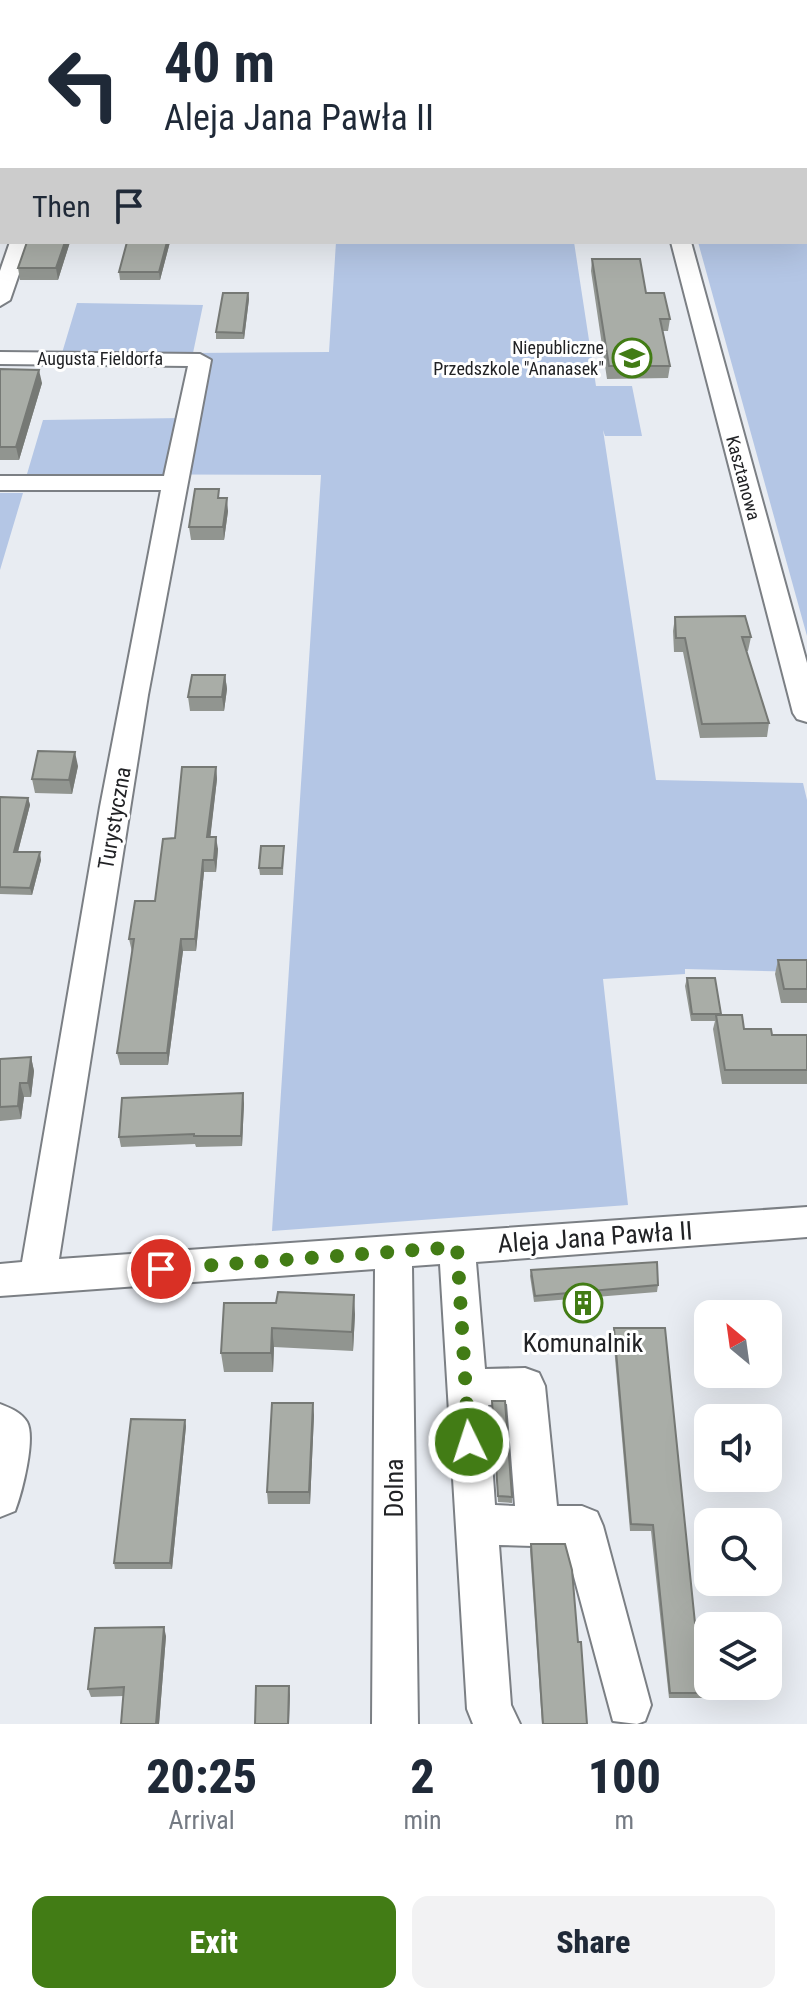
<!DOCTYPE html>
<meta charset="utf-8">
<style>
body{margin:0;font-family:"Roboto Condensed",sans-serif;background:#f2f2f3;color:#1f2937;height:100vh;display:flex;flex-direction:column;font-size:30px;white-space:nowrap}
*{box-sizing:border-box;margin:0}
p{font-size:26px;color:#747a83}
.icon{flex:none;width:44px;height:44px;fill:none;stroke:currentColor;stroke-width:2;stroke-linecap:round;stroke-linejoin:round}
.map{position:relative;height:1724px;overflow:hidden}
.details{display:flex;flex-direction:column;background:#fff;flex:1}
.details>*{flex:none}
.hud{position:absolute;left:0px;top:0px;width:808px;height:244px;box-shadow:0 8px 32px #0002;background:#fff;color:#1f2937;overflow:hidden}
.needle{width:52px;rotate:331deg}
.fabs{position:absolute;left:694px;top:1300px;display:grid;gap:16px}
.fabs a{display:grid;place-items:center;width:88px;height:88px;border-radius:16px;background:#fff;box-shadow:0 8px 32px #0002;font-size:40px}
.pin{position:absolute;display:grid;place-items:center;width:68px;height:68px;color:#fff;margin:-34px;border:4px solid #fff;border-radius:50%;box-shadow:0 2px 8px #0007}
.me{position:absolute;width:88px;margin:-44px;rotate:356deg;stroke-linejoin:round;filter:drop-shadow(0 0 6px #0008)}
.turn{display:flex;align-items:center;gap:28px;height:168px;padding:0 32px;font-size:36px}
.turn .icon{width:104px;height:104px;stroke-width:2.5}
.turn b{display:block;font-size:56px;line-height:68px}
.then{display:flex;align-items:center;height:76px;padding:0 32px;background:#0003;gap:16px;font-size:30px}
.eta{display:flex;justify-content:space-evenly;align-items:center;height:136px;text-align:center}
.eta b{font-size:48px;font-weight:800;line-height:56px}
.button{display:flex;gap:16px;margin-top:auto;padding:16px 32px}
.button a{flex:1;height:92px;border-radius:16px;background:#427c15;color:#fff;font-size:32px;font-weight:800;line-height:92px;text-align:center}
.button a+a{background:#f2f2f3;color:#1f2937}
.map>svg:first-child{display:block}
.green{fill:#b4c6e5}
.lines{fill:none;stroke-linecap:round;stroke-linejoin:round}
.minor-casing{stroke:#7b7f84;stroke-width:4}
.minor{fill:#fff;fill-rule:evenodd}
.wall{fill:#919590}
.shaded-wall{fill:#767975}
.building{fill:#a9ada7;stroke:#767975;stroke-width:2}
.route{stroke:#427c15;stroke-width:14;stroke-dasharray:0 25.2}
.labels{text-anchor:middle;stroke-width:6;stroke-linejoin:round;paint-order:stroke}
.far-poi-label{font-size:18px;fill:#212225;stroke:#fff;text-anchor:end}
.far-street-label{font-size:18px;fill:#212225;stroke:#fff}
.street-label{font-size:22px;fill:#212225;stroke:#fff}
.near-street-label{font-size:26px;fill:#212225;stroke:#fff}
.near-poi-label{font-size:26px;fill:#212225;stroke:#fff}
</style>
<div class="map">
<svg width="807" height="1724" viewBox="0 0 807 1724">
<rect width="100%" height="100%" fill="#e8ecf2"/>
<path class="green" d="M807 169V636L698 242H806Z
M336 242H574L596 386H632L642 436H605L603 430 656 780 803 783 807 800V972L685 969V974L603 979 628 1205 272 1231 321 475 27 474 43 420 182 418 192 354 62 353 77 303 203 305 193 353 329 352Z
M0 493H23L0 570Z"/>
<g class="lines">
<defs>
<path id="minor" d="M276 0H294L296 2H277Z
M328 0H347L349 2H330Z
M381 0H402L379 2Z
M0 95H2V106H0Z
M0 127H2V138H0Z
M0 150H2V160H0Z
M806 157H807V167H806Z
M0 192H2V204H0Z
M10 242H30L10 300 0 306V271Z
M671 242H691L807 663V722L797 719 793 713Z
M0 352 200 354 211 360 148 695 59 1259 807 1207V1237L476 1262 485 1369 525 1368 539 1373 545 1386 557 1506H582L597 1512 603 1526 651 1705 645 1721 637 1724 613 1721 566 1547 499 1545 511 1705 520 1724H473L467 1709 440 1264 412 1266 418 1724H372L375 1269 0 1296V1264L22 1262 100 807 161 490H0V476H164L188 366 0 364ZM507 1404 515 1506 495 1505 488 1405Z
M0 1404C10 1408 21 1412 27 1422 36 1438 22 1493 15 1511L0 1517Z"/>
</defs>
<use href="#minor" class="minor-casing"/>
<use href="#minor" class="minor"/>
</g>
<path class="wall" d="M0 0H272L266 2H2V91L0 92Z
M70 242 58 280H20L18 268Z
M170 242 160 280H120L119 272Z
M592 259 646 293 670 319 668 331H663L670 366 668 378 607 379 591 271Z
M248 293 249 299 244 339H216V332Z
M0 369 42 383 19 460H0Z
M220 498 228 511 224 540H191L189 527Z
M675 617 751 637 748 651H746L769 723 767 737 700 738 683 652H674L673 631Z
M225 675 227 689 224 711H190L188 697Z
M78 766 72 794 35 793 32 779Z
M216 767 217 779 210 837 218 849 216 872H204L196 951H183L168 1065H120L117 1053 132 952 129 939 155 901 175 838Z
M0 797 28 798 30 805 18 852 41 860 32 895 0 894Z
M284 846 283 875H260L259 868Z
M778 960H807V1003H781L775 974Z
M687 978 721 1015 744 1029 772 1035H807V1084H722L713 1029 715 1021H691L685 986Z
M31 1057 34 1071 31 1097H24L21 1119 0 1121V1059Z
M244 1103 242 1146 196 1147 195 1144 121 1147 119 1137Z
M531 1270 658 1285 657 1292 534 1302 530 1276Z
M224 1303 355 1314 353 1351 274 1347 273 1372H224L221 1353Z
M614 1328 695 1623 711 1693 709 1698H669L651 1531H630L613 1335Z
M492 1401 512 1497V1503L498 1502Z
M314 1415 310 1504H268L267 1492Z
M186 1426 172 1569H115L114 1563Z
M531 1544 587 1724H542L530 1550Z
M166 1636 159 1724H121L124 1696 91 1697 88 1689Z"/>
<path class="shaded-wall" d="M136 0H197V2H133Z
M221 0H272L266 2H221Z
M2 64V91L0 92V65Z
M65 242H70L58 280 56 268Z
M167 242H170L160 280 159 272Z
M248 293 249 299 244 339 243 333Z
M39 370 42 383 19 460 16 447Z
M227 498 228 511 224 540 223 527Z
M225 675 227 689 224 711 222 697Z
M75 752 78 766 72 794 69 780Z
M216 767 217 779 209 849 207 837Z
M28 798 30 805 16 859 14 852Z
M216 837 218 849 216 872 214 860Z
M40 852 41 860 32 895 30 888Z
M203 860 204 872 196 951 195 939Z
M181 939 183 951 168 1065 167 1053Z
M31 1057 34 1071 31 1097 28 1083Z
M20 1083 24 1097 21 1119 18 1106Z
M243 1093 244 1103 242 1146 241 1136Z
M354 1295 355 1314 353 1351 352 1332Z
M272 1328 274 1347 273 1372 271 1353Z
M313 1403 314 1415 310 1504 309 1492Z
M185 1420 186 1426 172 1569 170 1563Z
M164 1627 166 1636 159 1724H156Z
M289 1686 290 1695 289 1724H288Z"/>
<path class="building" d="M0 0H136L133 1 135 2H2V23L0 22Z
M472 0H506V2H472Z
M563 0H620L621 2H563Z
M0 37 2 38V64L0 65Z
M27 242H65L56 268H18Z
M127 242H167L159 272H119Z
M592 259H640L646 293H664L670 319H660L670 366H609Z
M223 293H248L243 333 216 332Z
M0 369 39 370 16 447H0Z
M195 489H219L218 498H227L223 527H189Z
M745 616 751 637H742L769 723 702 724 685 638H676L675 617Z
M192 675H225L222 697H188Z
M38 751 75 752 69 780 32 779Z
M182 767H216L207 837H216L214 860H203L195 939H181L167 1053H117L134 939H129L135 901H155L163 839 175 838Z
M0 797 28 798 14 852H40L30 888 0 887Z
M261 846H284L282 868H259Z
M778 960H807V989H784Z
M687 978H715L721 1014H692Z
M716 1015H742L744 1029H771L772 1035H807V1070H725Z
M31 1057 28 1083H20L18 1106 0 1107V1059Z
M243 1093 241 1136H194V1134L119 1137 122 1098Z
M657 1262 658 1285 535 1296 531 1270Z
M278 1292 354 1295 352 1332 272 1328 271 1353H221L224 1303H276Z
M614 1328H665L695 1623H702L708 1672V1686H710L711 1693H670L653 1525 631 1524Z
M492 1401H505L512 1497 498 1496Z
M272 1403H313L309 1492H267Z
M131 1419 185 1420 170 1563H114Z
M531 1544H565L572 1570 578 1642H581L587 1724H543Z
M164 1627 156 1724H121L124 1687 88 1689 95 1628Z
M256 1686H289L288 1724H255Z"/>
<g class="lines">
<path class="route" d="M161 1269 457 1247 469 1442"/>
</g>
<defs>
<symbol id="school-ring" viewBox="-11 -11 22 22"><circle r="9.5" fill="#fff" stroke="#427c15" stroke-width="1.5"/><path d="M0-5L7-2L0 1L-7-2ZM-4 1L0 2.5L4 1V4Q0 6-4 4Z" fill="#427c15"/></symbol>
<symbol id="building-ring" viewBox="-11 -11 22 22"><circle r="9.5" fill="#fff" stroke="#427c15" stroke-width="1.5"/><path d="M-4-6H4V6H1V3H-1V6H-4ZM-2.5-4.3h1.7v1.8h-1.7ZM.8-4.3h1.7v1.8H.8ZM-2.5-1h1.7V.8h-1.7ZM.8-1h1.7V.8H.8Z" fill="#427c15"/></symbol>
</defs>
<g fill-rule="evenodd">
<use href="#school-ring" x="610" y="336" width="44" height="44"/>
<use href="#building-ring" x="561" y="1281" width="44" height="44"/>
</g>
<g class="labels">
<g class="far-poi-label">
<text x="604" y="354">Niepubliczne<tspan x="604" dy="21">Przedszkole "Ananasek"</tspan></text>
</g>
<g class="far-street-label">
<text x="100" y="365">Augusta Fieldorfa</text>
<text transform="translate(743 478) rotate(75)" y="6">Kasztanowa</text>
</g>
<g class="street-label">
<text transform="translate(114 818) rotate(-80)" y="8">Turystyczna</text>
</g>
<g class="near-street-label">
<text transform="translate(595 1237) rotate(-4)" y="9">Aleja Jana Pawła II</text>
<text transform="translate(394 1488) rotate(-90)" y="9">Dolna</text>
</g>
<g class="near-poi-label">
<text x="583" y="1352">Komunalnik</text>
</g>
</g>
</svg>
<div class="fabs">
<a><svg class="needle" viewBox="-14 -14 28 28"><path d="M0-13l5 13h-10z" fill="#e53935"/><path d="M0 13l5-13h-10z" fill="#747a83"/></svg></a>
<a><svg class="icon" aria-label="sound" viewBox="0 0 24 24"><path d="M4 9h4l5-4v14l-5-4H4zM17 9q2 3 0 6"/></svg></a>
<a><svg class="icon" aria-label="search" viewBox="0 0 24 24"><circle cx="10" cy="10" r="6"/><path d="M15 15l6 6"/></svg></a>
<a><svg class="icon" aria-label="layers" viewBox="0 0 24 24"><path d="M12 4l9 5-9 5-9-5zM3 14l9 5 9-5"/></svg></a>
</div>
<div class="pin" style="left:161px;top:1269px;background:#d93025"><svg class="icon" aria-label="arrive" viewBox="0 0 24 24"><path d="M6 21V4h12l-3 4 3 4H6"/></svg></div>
<svg class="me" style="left:469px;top:1442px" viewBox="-20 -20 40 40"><circle r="17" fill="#427c15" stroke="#fff" stroke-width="3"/><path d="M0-11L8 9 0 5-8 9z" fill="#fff"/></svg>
<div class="hud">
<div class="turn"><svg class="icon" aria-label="left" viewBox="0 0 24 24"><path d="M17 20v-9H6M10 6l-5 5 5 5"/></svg><div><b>40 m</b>Aleja Jana Pawła II</div></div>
<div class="then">Then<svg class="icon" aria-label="arrive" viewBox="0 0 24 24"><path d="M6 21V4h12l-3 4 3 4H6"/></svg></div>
</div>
</div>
<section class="details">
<div class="eta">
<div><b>20:25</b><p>Arrival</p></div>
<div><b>2</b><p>min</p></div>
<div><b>100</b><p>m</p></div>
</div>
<div class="button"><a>Exit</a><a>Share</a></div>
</section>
